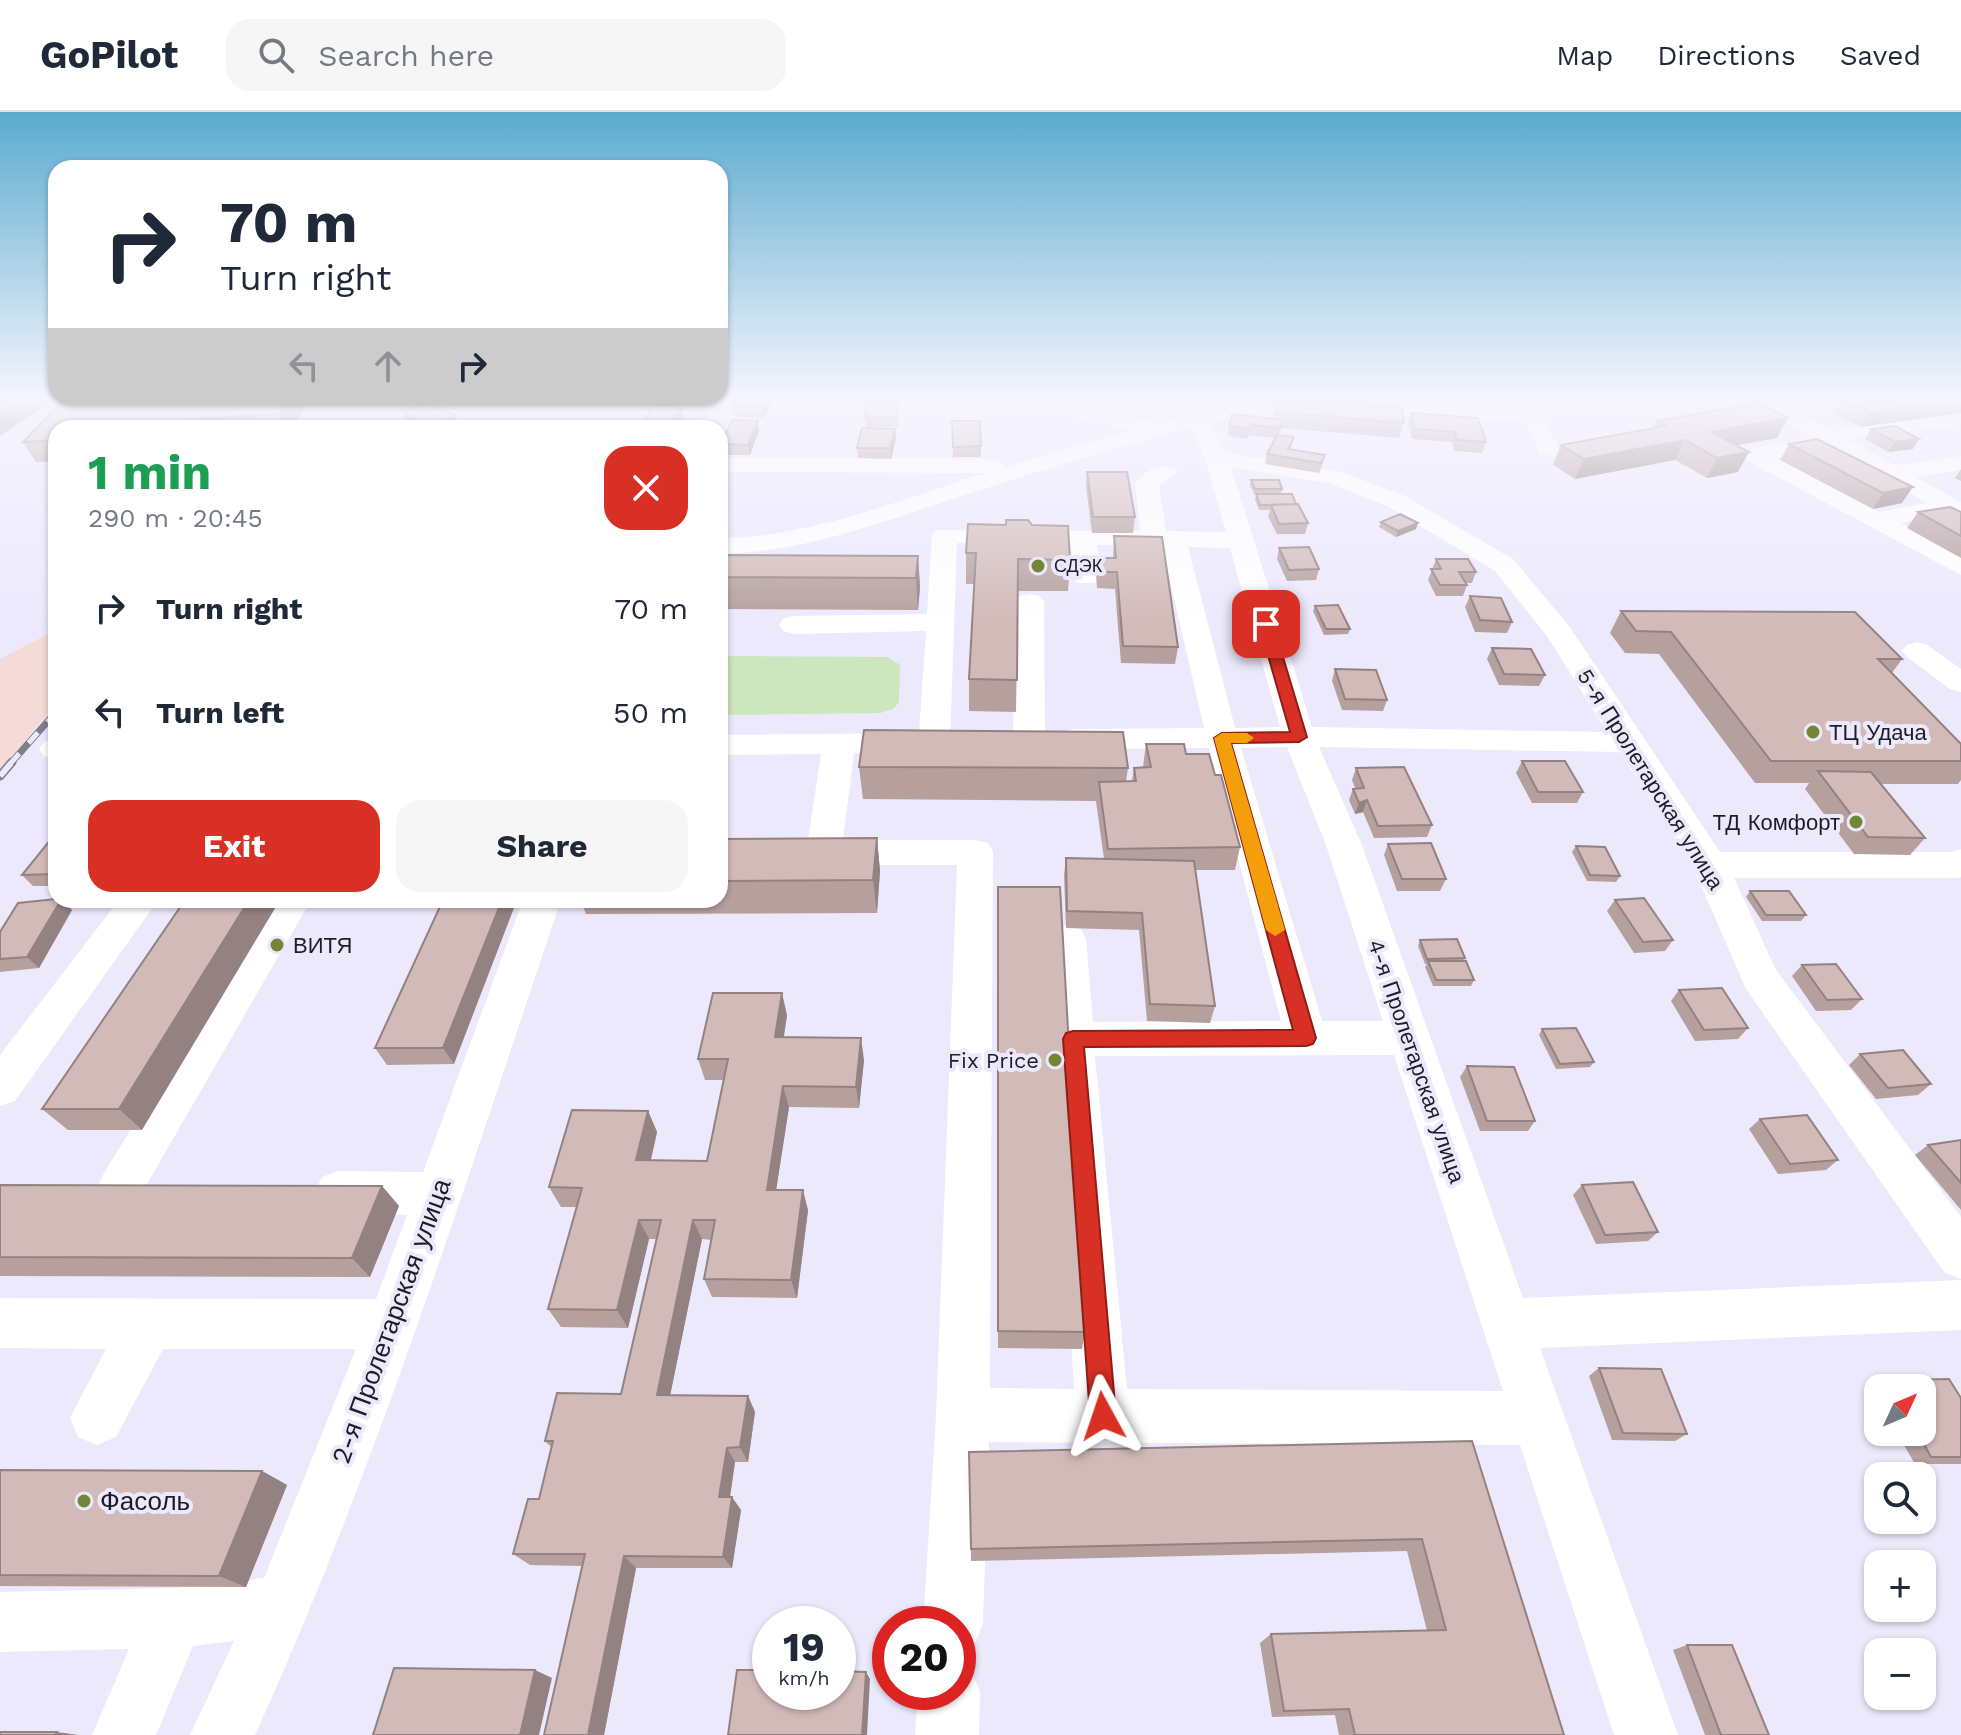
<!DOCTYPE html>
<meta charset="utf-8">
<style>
body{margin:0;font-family:"Work Sans",sans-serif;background:#f6f6f7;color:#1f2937;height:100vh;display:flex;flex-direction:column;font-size:30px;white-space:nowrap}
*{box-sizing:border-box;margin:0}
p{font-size:26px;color:#747a83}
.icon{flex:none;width:44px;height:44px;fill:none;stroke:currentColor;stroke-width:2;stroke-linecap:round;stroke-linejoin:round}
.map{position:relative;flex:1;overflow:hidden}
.drawer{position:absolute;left:48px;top:308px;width:680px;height:488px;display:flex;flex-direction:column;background:#fff;border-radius:24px;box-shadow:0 2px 6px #0004}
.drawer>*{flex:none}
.banner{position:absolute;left:48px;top:48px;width:680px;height:244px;border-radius:24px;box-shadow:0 2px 6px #0004;background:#fff;color:#1f2937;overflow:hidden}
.needle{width:52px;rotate:46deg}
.tools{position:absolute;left:1864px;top:1262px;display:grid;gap:16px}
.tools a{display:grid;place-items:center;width:72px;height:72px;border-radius:16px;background:#fff;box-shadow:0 2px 6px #0004;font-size:40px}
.speed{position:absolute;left:752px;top:1494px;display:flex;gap:16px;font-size:40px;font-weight:700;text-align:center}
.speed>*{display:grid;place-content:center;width:104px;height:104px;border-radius:50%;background:#fff;box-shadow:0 2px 6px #0004;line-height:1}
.speed small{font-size:20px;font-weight:400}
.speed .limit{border:12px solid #d22;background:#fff;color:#111}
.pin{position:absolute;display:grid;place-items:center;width:68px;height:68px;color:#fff;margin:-34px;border-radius:16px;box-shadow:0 4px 12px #0006}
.me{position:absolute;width:88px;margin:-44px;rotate:355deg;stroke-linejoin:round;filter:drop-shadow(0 0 6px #0008)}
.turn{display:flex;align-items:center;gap:28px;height:168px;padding:0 40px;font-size:36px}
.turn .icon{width:104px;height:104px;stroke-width:2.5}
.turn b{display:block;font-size:56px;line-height:68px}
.lanes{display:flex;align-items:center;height:76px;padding:0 40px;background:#0003;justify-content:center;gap:40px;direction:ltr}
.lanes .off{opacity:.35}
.round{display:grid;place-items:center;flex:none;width:84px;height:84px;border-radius:24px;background:#f6f6f7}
.overview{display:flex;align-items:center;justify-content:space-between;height:136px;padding:0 40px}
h1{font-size:48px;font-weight:700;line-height:60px;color:#1e9e55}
.action{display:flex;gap:16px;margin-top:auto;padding:16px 40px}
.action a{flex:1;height:92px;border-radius:24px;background:#d93025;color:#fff;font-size:32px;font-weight:700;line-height:92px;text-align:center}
.action a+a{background:#f6f6f7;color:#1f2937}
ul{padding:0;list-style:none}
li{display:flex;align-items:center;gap:24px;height:104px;padding:0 40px}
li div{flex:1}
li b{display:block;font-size:30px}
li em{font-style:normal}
header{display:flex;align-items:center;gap:48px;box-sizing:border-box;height:112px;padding:0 40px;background:#fff;border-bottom:2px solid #e0e1e3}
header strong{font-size:38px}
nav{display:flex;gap:44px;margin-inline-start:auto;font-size:28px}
.search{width:560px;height:72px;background:#f6f6f7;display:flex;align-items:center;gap:20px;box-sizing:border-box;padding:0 28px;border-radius:24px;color:#747a83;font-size:30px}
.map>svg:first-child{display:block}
.industrial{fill:#f5dbd7}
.green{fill:#cce7bd}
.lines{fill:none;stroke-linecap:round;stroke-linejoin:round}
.minor{fill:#fff;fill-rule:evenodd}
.rail-far1-casing{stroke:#807e8b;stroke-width:7}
.rail-casing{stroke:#807e8b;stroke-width:9}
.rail-far1{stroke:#ece9fd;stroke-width:5;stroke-dasharray:14;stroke-linecap:butt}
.rail{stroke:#ece9fd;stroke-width:6;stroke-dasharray:17;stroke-linecap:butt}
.wall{fill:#b5a09e}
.shaded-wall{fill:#938281}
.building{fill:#d2bab8;stroke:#938281;stroke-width:2}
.route{fill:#d93025;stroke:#8d1f18;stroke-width:2}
.slow{fill:#f59e0b}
.poi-dot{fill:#738636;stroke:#ece9fd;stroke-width:3}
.labels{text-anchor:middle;stroke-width:8;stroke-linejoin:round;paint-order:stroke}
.far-poi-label{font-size:18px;fill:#1f1d24;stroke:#ece9fd;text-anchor:start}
.poi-label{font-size:22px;fill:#1f1d24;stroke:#ece9fd;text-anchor:start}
.street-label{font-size:22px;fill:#1f1d24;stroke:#ece9fd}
.near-street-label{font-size:26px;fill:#1f1d24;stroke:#ece9fd}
.near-poi-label{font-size:26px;fill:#1f1d24;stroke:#ece9fd;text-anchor:start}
</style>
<header>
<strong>GoPilot</strong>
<div class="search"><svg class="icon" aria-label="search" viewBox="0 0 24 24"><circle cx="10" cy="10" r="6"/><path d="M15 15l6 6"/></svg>Search here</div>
<nav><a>Map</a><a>Directions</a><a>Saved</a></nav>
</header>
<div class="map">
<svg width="1961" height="1623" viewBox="0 0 1961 1623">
<rect width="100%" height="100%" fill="#ece9fd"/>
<path class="industrial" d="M56 518V591L0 659V547Z"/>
<path class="green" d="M720 544 887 545 900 553 899 590 893 597 880 601 720 603Z"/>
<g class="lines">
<path class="minor" d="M990 284H1031L1159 311 1183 304 1164 284H1186L1203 300 1268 285 1276 286 1279 291 1276 296 1210 311 1226 341 1341 360 1405 384 1513 447 1569 514 1720 740H1951L1961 737V765L1958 766H1734L1776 858 1961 1105V1167L1944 1160 1746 877 1693 755 1620 640 1319 635 1362 733 1523 1186 1961 1168V1218L1540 1236 1678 1623H1614L1520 1333 989 1330 983 1512 974 1533 958 1540V1512H923L936 1303 957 753H824L811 750 806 741 821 642 720 643V623L919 621 926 519 793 522 783 519 779 513 783 507 793 504 927 502 932 423 936 418 1140 419 1135 371C1144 359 1160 352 1174 355L1178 360 1159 374 1166 419 1226 420 1205 346 1191 316C1114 336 1038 359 962 384 882 410 806 440 720 442V426C813 425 898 388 985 361L720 360V346L993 347 1001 349 1004 355 1132 318 1000 290ZM1231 355 1328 371 1387 394 1495 459 1547 524 1607 620 1312 615ZM957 431 1071 433 1073 465 1077 471H1095L1099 465 1097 433 1162 434 1204 616 1073 617 1062 620 1057 627 1062 634 1073 637 1209 636 1281 909 1093 910 1086 827 1081 817 1067 813 1053 817 1048 827 1074 1277 990 1276 993 740 988 731 975 728H843L854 641 924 638 934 640 945 637 950 630ZM1188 435 1230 436 1280 615 1235 616ZM1287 635 1326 733 1383 909H1322L1241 636ZM1394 943 1503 1279 1127 1277 1095 944Z
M1600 284H1660L1650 290 1544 304 1559 338 1556 343H1540L1524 306 1500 309 1350 302 1339 296 1350 290 1500 297Z
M1743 284H1769L1836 321 1839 316 1847 314 1961 299V313L1848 328 1895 353 1961 344V358L1915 365 1961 390V406L1946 402 1901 411 1961 444V463L1746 348 1743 343 1746 338 1812 326ZM1830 336 1927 391 1880 400 1777 346Z
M1030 482 1040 484 1044 490 1045 627 1040 634 1029 637 1018 634 1013 627 1016 490 1020 484Z
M1917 530 1927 533 1961 557V580L1950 577 1907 545 1902 539 1907 533Z
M55 627 56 647 44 644 39 637 44 630Z
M119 788H158L15 989 0 994V943Z
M273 788H311L136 1091 120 1097 104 1091 97 1076 104 1061Z
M523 788H561C466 1069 378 1353 255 1623H190L234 1529 193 1534 156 1623H92L129 1537 0 1540V1480L174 1476 264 1466 356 1237H163L116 1325 97 1333 78 1325 70 1306 106 1237 0 1236V1186L376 1187 407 1103 338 1101 322 1095 315 1080 322 1065 338 1059 423 1060Z
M958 1552 971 1558 980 1580 979 1623H915L918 1580H958Z"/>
<defs>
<path id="rail-far1" d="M10 652 56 600"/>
<path id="rail" d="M0 664 12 650"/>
</defs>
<use href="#rail-far1" class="rail-far1-casing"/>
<use href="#rail" class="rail-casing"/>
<use href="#rail-far1" class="rail-far1"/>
<use href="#rail" class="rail"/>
</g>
<path class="wall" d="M68 284 309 288 292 316H56V349L36 350 23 330Z
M1420 284H1441L1440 287 1421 286Z
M1469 284H1495L1494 285 1472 287Z
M1961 284V301L1860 315 1833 301 1841 286Z
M1277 285 1404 311 1399 326 1281 316 1279 323 1294 325 1291 337 1325 343 1322 354 1319 361 1265 352 1267 342 1275 326 1249 323 1248 327 1228 324 1229 314 1274 307Z
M897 291 898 315H866L865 305Z
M732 294 770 295 763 306 733 304Z
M402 299 455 304 458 315 454 316H417L406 309Z
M1411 301 1486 330 1482 341 1454 339 1452 330 1412 327 1408 311Z
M952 309 981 334V345H953Z
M1657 309 1777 326 1736 333 1738 360 1707 366 1675 348 1575 367 1553 353 1561 333 1654 316Z
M895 317 896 327 891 347 858 346 857 336Z
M1871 317 1919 327 1913 337 1888 340 1865 327Z
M759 319 750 343H723L721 332Z
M1789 332 1902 391 1873 397 1780 348Z
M1961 357V369L1955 366Z
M1087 360 1135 405 1133 421H1092L1086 375Z
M1251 368 1282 377 1281 382H1254L1250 373Z
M1256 382 1296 392 1308 411 1305 422H1277L1268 404 1270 398H1259L1255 388Z
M1918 400H1961V446L1907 416Z
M1381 410 1416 417 1396 425 1379 415Z
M1032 413 1070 448 1068 479H1018L1016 600 969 599V567L974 472H966V441Z
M1114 424 1178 535 1175 552 1121 551 1115 477 1097 476 1096 462 1097 446H1113Z
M1279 436 1319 457 1316 468 1287 469 1277 447Z
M720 443 918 444 920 475 918 498 720 497Z
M1436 447 1476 460 1472 471H1466L1467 473 1463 484H1436L1428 468Z
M1470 484 1512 510 1507 521 1475 520 1465 495Z
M1315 494 1350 517 1348 522 1324 523 1313 499Z
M1621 499 1902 547 1892 561 1961 632V668L1958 672H1881L1925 726 1910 743 1854 742 1805 677 1809 671H1755L1659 542 1625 541 1610 521Z
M1492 536 1545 563 1539 574 1499 573 1487 547Z
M1335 557 1387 588 1383 599 1342 598 1332 569Z
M1146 632 1186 642 1215 663 1240 735 1235 758H1195L1215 894 1210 911 1147 909 1139 818 1066 816 1064 763 1066 746 1104 747 1096 689 863 687 859 655 1128 656 1126 669H1132L1134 656 1143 655Z
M1522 649 1583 680 1577 691H1532L1516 661Z
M1356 656 1432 713 1427 725 1374 726 1363 700 1355 702 1349 688 1353 677 1355 676 1352 668Z
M877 726 880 759 877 801 586 802 580 788H720V727Z
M56 727V774H33L22 763Z
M1388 732 1446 767 1440 779H1397L1384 743Z
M1576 734 1620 764 1616 770 1587 769 1572 740Z
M1750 779 1806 803 1801 809H1762L1746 785Z
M185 788 142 1018H68L42 997Z
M443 788 454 952 387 953 375 936Z
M1615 788 1673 828 1665 839 1634 841 1607 799Z
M998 797 1085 1220 1082 1237 998 1236Z
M72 798 39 856 0 860V820Z
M1420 828 1465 846 1464 849 1474 868 1471 874H1433L1425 855 1427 852H1425L1418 834Z
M1802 853 1862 887 1851 898 1816 899 1792 864Z
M1679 878 1748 916 1738 927 1695 929 1671 889Z
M787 903 784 925 864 948 859 996 789 995 776 1078 808 1098 797 1186 712 1185 704 1167 712 1128 702 1127 670 1283 748 1284 755 1300 748 1350H735L730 1385 741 1398 732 1456H636L604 1623H544L583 1454 530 1453 513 1442 539 1387 552 1336 545 1329 621 1282 656 1127H649L628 1216 561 1215 548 1197 577 1095H561L549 1075 648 999 657 1020 651 1048 707 1049 723 968H705L698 947Z
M1542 917 1594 950 1590 955 1556 957 1539 923Z
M1860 942 1931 972 1918 983 1876 987 1849 953Z
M1467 954 1535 1009 1528 1019H1480L1460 965Z
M1760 1007 1838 1048 1826 1058 1778 1062 1749 1017Z
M1961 1028V1098L1915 1043 1928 1033Z
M0 1073 382 1074 399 1094 370 1165 0 1164Z
M1582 1073 1658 1120 1648 1129 1596 1132 1573 1083Z
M1599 1256 1687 1322 1675 1329 1612 1328 1589 1264Z
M1949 1267 1961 1286V1352H1915L1896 1320H1922V1276H1878V1288L1872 1277 1887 1268Z
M1472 1329 1564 1623H1339L1335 1603 1272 1605 1260 1531 1271 1522 1427 1519 1407 1439 971 1449 969 1340Z
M0 1358 262 1359 287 1373 246 1475 0 1474Z
M1687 1533 1769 1623H1705L1673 1538Z"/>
<path class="shaded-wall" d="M28 284H46L50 290 0 324V302Z
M290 284H307L309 288 292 316H286L279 302Z
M769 285 770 295 763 306 762 296Z
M1961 287V301L1860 315 1869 300Z
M681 293 684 308 680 316H670Z
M455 304 458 315 454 316H427L426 314Z
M1788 306 1777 326 1705 339 1711 320Z
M758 309 759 319 750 343 748 333Z
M895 317 896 327 891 347 890 336Z
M1919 327 1913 337 1888 340 1895 330Z
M1685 328 1675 348 1575 367 1584 347Z
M1749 340 1738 360 1707 366 1717 346Z
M1913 375 1902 391 1873 397 1883 381Z
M1418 411 1416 417 1396 425 1398 419Z
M918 444 920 475 918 498 916 466Z
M1367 688 1363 700 1355 702 1359 691Z
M877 726 880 759 877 801 873 768Z
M61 788H63L72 798 39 856 27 845Z
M249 788H280L142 1018 119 997Z
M502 788H517L454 952 443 936Z
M782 881 787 903 780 947 775 925Z
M861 926 864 948 859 996 856 975Z
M783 974 789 995 773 1098 767 1078Z
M648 999 657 1020 646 1068 636 1048Z
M382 1074 399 1094 370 1165 352 1146Z
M803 1078 808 1098 797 1186 791 1168Z
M639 1108 649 1127 628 1216 617 1198Z
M693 1108 702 1127 667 1299 657 1283Z
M748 1284 755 1300 748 1350 740 1335Z
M727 1336 735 1350 728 1398 719 1385Z
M262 1359 287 1373 246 1475 219 1464Z
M732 1385 741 1398 732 1456 723 1445Z
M624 1444 636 1456 604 1623H588Z
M535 1558 552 1566 539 1623H520Z
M866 1560 870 1567 867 1623H862Z
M57 1620 78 1623H55Z"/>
<path class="building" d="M0 284H28L0 302Z
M68 284H290L279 302 94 314 93 316H56V328L23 330Z
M739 284H754L769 285 762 296 732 294Z
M1855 284H1961V287L1869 300 1841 286Z
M1277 285 1402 295 1404 311 1276 300Z
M430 290 455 304 426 314 402 299Z
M866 291H897V305H865Z
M1759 291 1788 306 1711 320 1749 340 1717 346 1685 328 1584 347 1561 333 1666 314 1657 309Z
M653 293H681L670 316H641Z
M1411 301 1478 306 1486 330 1457 328 1455 320 1415 317Z
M1232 302 1282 308 1281 316 1251 313 1250 317 1229 314Z
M732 308 758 309 748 333 721 332Z
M952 309H980L981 334 953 335Z
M1895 314 1919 327 1895 330 1871 317Z
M862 316 895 317 890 336H857Z
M1277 323 1294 325 1288 337 1325 343 1321 351 1267 342Z
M1817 327 1913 375 1883 381 1789 332Z
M1087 360H1127L1135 405H1093Z
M1251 368H1279L1282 377H1255Z
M1256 382H1292L1296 392 1260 393Z
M1298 392 1308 411 1279 412 1271 393Z
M1950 395 1961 400V424L1918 400Z
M1400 402 1418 411 1398 419 1381 410Z
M1006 408H1028L1032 413 1068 414 1070 448 1018 447 1017 568 969 567 976 441H966L968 412 1006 413Z
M1114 424 1162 425 1178 535 1123 534 1117 460H1098L1097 446H1116Z
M1309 435 1319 457 1289 458 1279 436Z
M720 443 918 444 916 466 720 465Z
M1436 447H1468L1476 460H1459L1467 473H1440L1431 457H1441Z
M1470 484 1501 486 1512 510 1480 508Z
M1338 493 1350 517H1326L1315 494Z
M1621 499 1855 500 1902 547H1878L1961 632V649H1771L1671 520 1636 519Z
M1492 536 1531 537 1545 563 1504 562Z
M1335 557 1376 558 1387 588 1345 587Z
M864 618 1123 620 1128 656 859 655Z
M1146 632H1184L1186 642H1209L1215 663H1221L1240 735 1108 737 1099 670 1136 669 1134 656 1151 655Z
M1522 649H1565L1583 680H1538Z
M1404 655 1432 713 1378 714 1367 688 1359 691 1353 677 1364 676 1356 656Z
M1818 659 1871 660 1925 726 1868 725Z
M877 726 873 768 720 769V727Z
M51 727H56V762L22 763Z
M1431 731 1446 767H1402L1388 732Z
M1576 734 1605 735 1620 764 1590 763Z
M1066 746 1194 749 1215 894 1150 892 1142 801 1067 799Z
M998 775H1060L1085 1220 998 1219Z
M1750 779H1789L1806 803H1766Z
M1644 786 1673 828 1643 830 1615 788Z
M56 787 61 788 27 845 0 847V820L18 791Z
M185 788H249L119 997H42Z
M443 788H502L443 936H375Z
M1457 827 1465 846 1427 847 1420 828Z
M1428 849H1466L1474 868H1436Z
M1836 852 1862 887 1827 888 1802 853Z
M1722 876 1748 916 1704 918 1679 878Z
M713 881H782L775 925 861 926 856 975 783 974 767 1078H803L791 1168 704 1167 715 1108H693L657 1283 748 1284 740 1335 727 1336 719 1385H732L723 1445 624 1444 588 1623H544L585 1442H513L528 1387H539L553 1329H545L557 1281 621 1282 661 1108H639L617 1198 548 1197 582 1076 549 1075 572 998 648 999 636 1048 707 1049 728 947H698Z
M1576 916 1594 950 1560 952 1542 917Z
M1903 938 1931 972 1888 976 1860 942Z
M1467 954 1514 955 1535 1009H1487Z
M1807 1003 1838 1048 1790 1052 1760 1007Z
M1961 1028V1071L1928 1033Z
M1633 1070 1658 1120 1605 1123 1582 1073Z
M0 1073 382 1074 352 1146 0 1145Z
M1599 1256 1661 1257 1687 1322 1623 1321Z
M1949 1267 1961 1286V1345H1931L1917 1320H1922V1276H1891L1887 1268Z
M1472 1329 1564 1623H1355L1349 1597 1284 1599 1271 1522 1446 1518 1422 1427 971 1437 969 1340Z
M0 1358 262 1359 219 1464 0 1463Z
M1687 1533H1732L1769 1623H1721Z
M394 1556 535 1558 520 1623H373Z
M737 1558H770V1580H838V1559L866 1560 862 1623H728Z
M0 1620H57L55 1623H0Z"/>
<linearGradient id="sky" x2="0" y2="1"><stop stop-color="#5cabce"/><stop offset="0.56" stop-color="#f6f5fe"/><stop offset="1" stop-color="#f6f5fe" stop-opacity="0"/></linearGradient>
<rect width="1961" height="511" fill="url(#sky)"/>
<path class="route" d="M1266 508 1273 512 1307 625 1299 630 1231 631 1316 926 1313 932 1306 934 1084 935 1116 1304 1112 1313 1103 1317 1094 1313 1090 1304 1063 927 1066 921 1073 919 1293 918 1214 626 1222 621 1290 620 1259 512Z"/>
<path class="slow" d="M1222 621H1247L1254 626 1247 631H1231L1285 818 1275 824 1266 818 1214 626Z"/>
<g class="poi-dot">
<circle cx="1038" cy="454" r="8"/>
<circle cx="1813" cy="620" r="8"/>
<circle cx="1856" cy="710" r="8"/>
<circle cx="277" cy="833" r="8"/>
<circle cx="1055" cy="948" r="8"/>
<circle cx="84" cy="1389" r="8"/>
</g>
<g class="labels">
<g class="far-poi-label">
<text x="1054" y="460">СДЭК</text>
</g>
<g class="poi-label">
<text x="1829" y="628">ТЦ Удача</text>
<text x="1840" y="718" text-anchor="end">ТД Комфорт</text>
<text x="293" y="841">ВИТЯ</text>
<text x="1039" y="956" text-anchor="end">Fix Price</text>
</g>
<g class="street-label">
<text transform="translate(1651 667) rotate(58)" y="8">5-я Пролетарская улица</text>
<text transform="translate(1417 949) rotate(71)" y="8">4-я Пролетарская улица</text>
</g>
<g class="near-street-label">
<text transform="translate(391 1209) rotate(-70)" y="9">2-я Пролетарская улица</text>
</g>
<g class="near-poi-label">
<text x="100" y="1398">Фасоль</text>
</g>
</g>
</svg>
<div class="tools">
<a><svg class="needle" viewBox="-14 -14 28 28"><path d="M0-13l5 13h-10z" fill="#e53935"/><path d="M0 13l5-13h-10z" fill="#747a83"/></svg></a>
<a><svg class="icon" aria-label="search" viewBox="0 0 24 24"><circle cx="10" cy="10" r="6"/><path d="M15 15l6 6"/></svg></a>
<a>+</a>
<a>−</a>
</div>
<div class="speed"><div>19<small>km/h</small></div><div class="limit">20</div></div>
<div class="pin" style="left:1266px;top:512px;background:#d93025"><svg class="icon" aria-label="arrive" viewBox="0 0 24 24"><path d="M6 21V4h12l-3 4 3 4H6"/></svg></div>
<svg class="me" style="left:1103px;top:1304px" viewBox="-20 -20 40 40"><path d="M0-17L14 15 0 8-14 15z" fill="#d93025" stroke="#fff" stroke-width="4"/></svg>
<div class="banner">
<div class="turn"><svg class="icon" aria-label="right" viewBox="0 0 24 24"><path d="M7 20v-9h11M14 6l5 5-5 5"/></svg><div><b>70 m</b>Turn right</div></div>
<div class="lanes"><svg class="icon off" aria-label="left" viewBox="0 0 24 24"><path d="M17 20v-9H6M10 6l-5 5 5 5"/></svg><svg class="icon off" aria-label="ahead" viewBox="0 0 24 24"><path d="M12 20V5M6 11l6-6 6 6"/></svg><svg class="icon" aria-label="right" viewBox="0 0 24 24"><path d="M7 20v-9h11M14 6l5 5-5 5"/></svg></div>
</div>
<section class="drawer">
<div class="overview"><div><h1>1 min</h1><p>290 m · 20:45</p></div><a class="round" style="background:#d93025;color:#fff"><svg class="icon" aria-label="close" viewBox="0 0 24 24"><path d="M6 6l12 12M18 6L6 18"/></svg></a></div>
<ul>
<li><svg class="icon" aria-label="right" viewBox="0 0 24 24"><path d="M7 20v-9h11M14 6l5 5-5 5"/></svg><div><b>Turn right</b></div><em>70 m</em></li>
<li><svg class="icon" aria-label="left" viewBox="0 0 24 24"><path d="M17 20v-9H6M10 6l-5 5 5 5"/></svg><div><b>Turn left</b></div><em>50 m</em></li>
</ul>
<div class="action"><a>Exit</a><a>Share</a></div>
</section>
</div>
